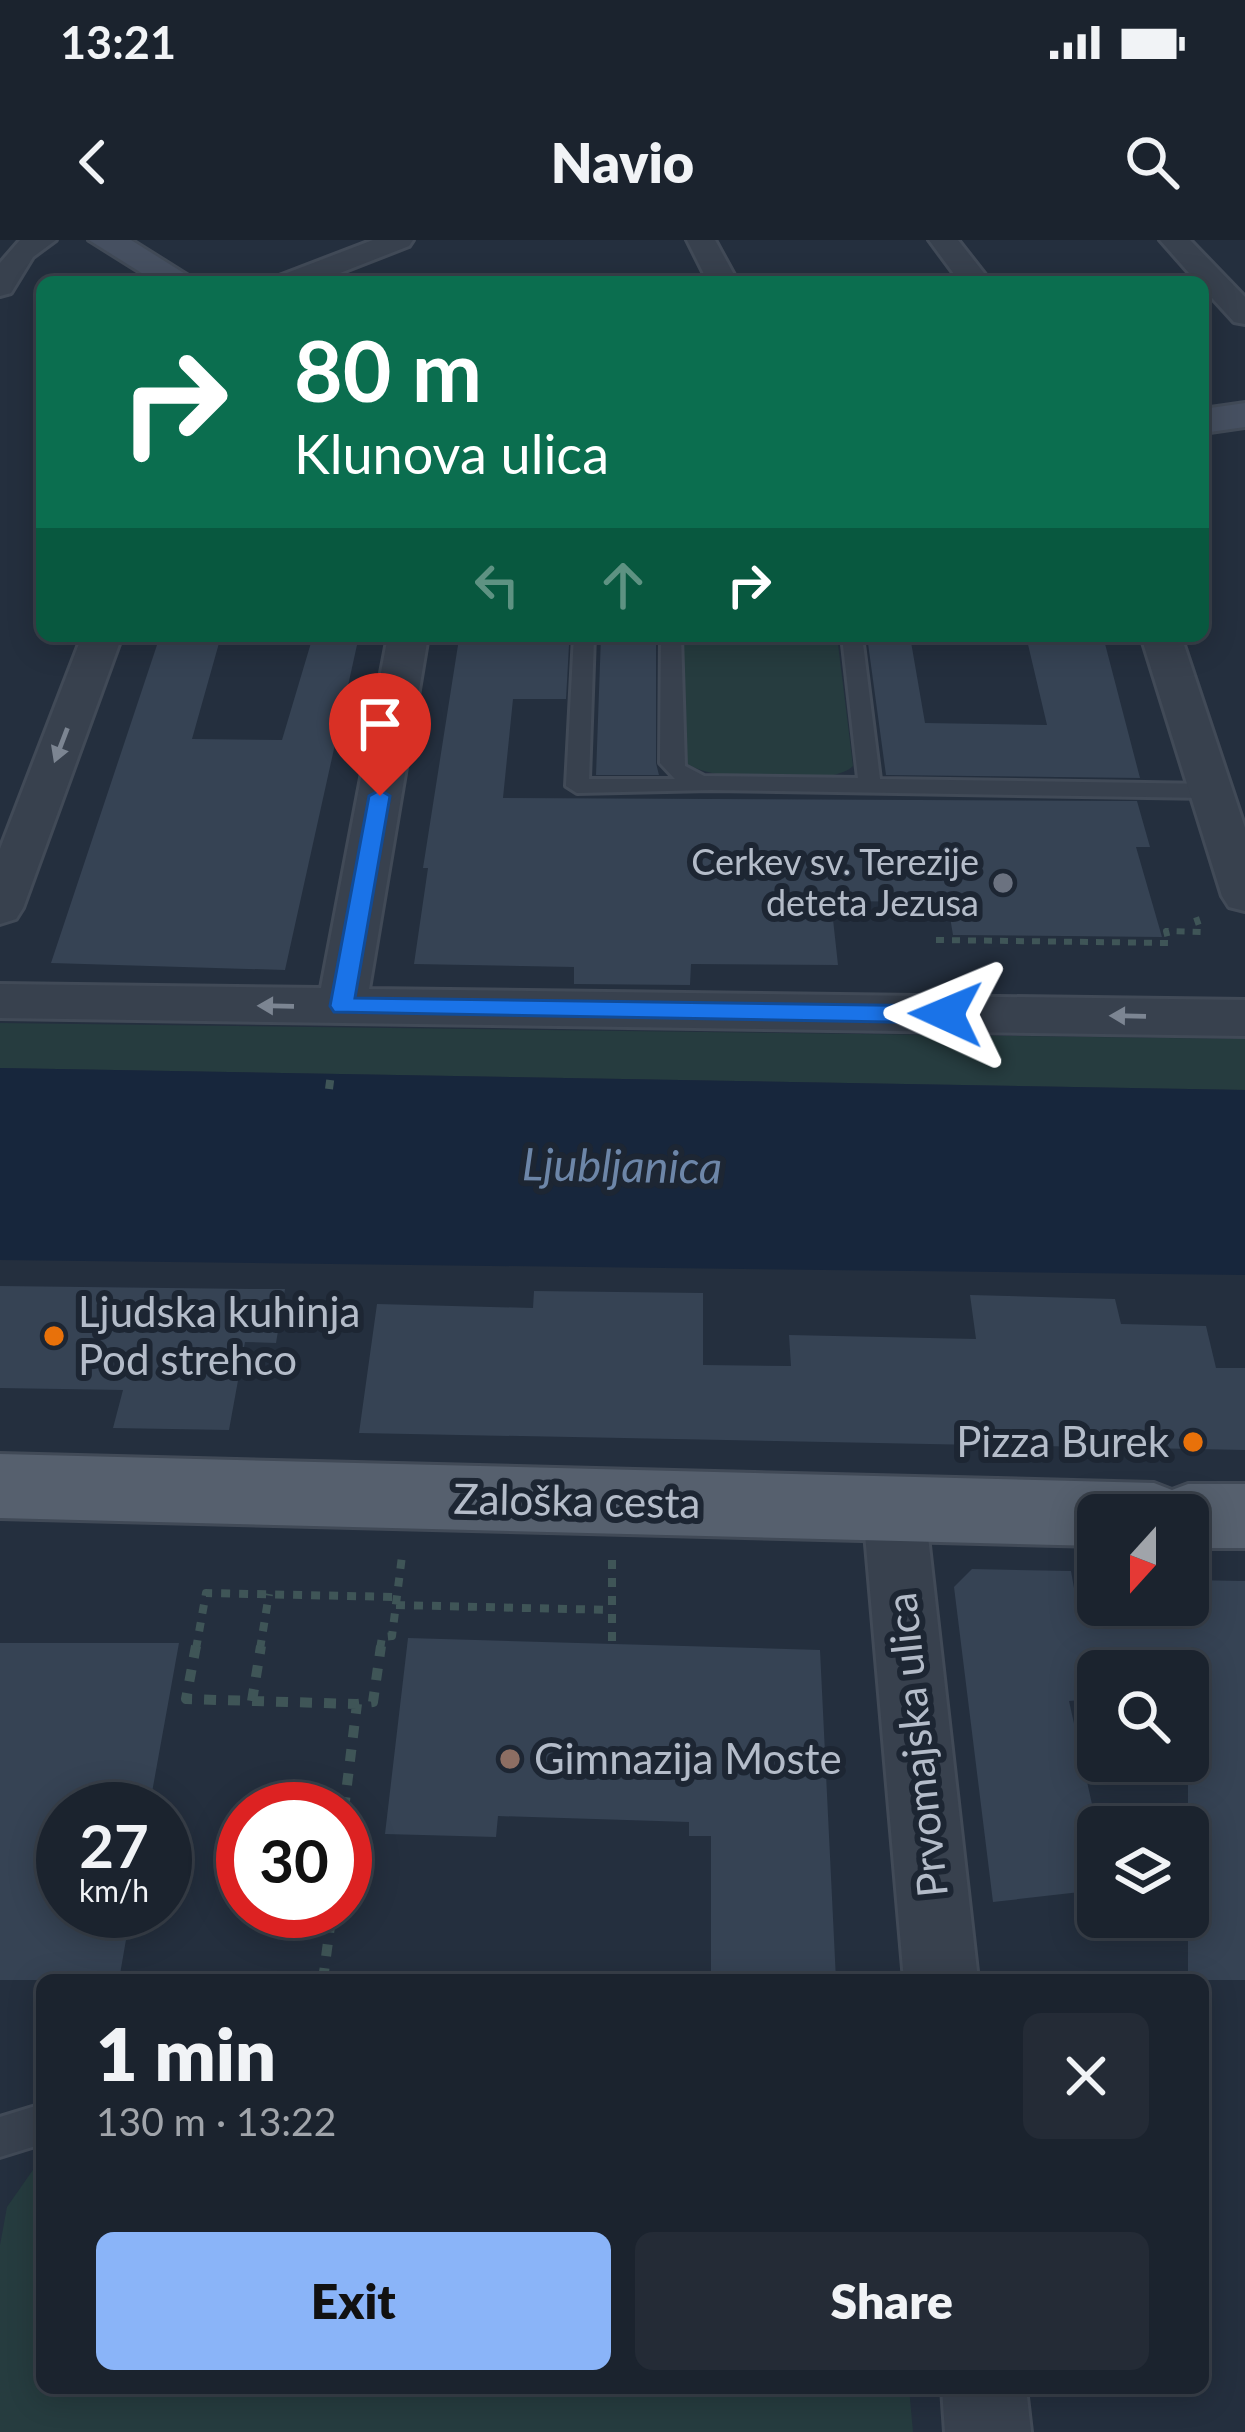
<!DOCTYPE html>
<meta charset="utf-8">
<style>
body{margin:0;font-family:Lato,sans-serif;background:#242b36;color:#f1f3f6;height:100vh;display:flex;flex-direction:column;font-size:45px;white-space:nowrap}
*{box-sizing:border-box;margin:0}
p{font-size:39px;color:#a0a4aa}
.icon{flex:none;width:66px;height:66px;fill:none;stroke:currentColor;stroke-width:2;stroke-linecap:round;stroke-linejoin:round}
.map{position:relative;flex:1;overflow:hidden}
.sheet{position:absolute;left:36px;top:1734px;width:1173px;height:420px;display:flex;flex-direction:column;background:#1b232e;border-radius:18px;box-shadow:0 6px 30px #0003,0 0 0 3px #39404a}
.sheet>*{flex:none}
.banner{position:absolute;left:36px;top:36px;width:1173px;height:366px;border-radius:18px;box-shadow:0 6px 30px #0003,0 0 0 3px #39404a;background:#0b6e4f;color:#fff;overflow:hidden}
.needle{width:78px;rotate:201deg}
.controls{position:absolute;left:1077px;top:1254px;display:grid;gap:24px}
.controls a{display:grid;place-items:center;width:132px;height:132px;border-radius:18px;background:#1b232e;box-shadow:0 6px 30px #0003,0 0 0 3px #39404a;font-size:60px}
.speed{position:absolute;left:36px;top:1542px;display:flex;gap:24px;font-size:60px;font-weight:700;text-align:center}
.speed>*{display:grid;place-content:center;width:156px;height:156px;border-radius:50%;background:#1b232e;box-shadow:0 6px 30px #0003,0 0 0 3px #39404a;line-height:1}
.speed small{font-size:30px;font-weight:400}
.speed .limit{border:18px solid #d22;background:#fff;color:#111}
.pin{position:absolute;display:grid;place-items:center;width:102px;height:102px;color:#fff;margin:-123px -51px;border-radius:50% 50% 50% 0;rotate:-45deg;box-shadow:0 0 12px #0007}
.pin .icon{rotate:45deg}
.me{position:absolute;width:132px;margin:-66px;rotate:271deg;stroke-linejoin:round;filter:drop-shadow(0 0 9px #0008)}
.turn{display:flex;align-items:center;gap:42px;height:252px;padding:0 60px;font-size:54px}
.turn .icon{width:156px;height:156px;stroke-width:2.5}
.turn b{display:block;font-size:84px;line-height:102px}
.lanes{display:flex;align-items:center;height:114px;padding:0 60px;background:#0003;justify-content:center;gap:60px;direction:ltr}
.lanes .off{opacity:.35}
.round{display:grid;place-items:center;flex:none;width:126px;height:126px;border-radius:18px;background:#242b36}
.headline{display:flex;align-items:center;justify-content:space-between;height:204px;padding:0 60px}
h1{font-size:72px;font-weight:800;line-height:90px}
.button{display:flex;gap:24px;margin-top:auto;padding:24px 60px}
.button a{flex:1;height:138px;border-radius:18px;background:#8ab4f8;color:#111;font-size:48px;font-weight:800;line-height:138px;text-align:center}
.button a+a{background:#242b36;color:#f1f3f6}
.status{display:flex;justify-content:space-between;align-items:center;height:84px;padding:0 60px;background:#1b232e;direction:ltr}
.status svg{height:33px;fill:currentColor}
header{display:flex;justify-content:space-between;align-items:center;height:156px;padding:0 60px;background:#1b232e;font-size:54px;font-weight:800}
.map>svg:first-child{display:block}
.green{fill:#263c3f}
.water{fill:#17263c}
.building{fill:#364354}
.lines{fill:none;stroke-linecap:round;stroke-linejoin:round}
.lane-casing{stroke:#414a57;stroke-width:6}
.street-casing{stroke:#414a57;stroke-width:6}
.secondary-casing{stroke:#414a57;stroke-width:6}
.primary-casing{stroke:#414a57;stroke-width:6}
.path-far2{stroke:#3f5557;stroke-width:6;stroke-dasharray:8 8;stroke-linecap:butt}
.path-far1{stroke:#3f5557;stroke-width:8;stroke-dasharray:9 9;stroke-linecap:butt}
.path{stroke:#3f5557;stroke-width:10;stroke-dasharray:12 12;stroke-linecap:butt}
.lane{fill:#38414e;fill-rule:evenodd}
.street{fill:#38414e;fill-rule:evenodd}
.secondary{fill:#465061;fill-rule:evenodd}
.primary{fill:#56606e;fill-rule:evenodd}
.oneway{fill:#7c8592}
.route{fill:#1a73e8;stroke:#114b97;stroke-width:3}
.worship-dot{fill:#6b7280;stroke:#1d2633;stroke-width:4.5}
.food-dot{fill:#e8710a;stroke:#1d2633;stroke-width:4.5}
.education-dot{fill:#8d6e63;stroke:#1d2633;stroke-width:4.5}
.labels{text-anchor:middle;stroke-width:12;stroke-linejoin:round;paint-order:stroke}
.far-poi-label{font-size:36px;fill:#b4bcc9;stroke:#1d2633;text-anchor:end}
.poi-label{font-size:42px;fill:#b4bcc9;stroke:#1d2633;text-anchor:start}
.street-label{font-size:42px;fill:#b4bcc9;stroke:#1d2633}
.water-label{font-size:45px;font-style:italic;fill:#6d86a8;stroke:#1d2633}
</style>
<div class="status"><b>13:21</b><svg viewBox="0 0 49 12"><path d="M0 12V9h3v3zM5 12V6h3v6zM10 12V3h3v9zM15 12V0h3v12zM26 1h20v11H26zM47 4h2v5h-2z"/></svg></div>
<header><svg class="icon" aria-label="back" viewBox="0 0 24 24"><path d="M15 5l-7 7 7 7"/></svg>Navio<svg class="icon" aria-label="search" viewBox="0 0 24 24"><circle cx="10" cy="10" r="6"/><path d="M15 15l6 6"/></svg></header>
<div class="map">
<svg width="1245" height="2192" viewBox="0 0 1245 2192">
<rect width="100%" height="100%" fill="#242f3e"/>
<path class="green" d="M681 396H837L853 526C832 548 704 543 682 520Z
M0 783 1245 799V850L0 828Z
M42 1917V2148H909L913 2192H0V2005L7 1967Z"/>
<path class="water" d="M0 828 1245 850V1035L0 1020Z"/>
<path class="building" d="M160 396H221L192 499 282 500 313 396H359L285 730 51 723Z
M601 396H656V523L659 535H596Z
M867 396H910L925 483 1047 485 1026 396H1103L1140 538 886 535Z
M458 405H569L566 459H513L503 558 1137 561 1150 607H1136L1162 697 953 695 948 665 937 662 831 661 838 725 691 724 690 745 574 744V727L414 724 428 628H423Z
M0 1046 253 1049H285L276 1103 245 1102 229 1190 113 1188 123 1150 0 1148Z
M534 1051 703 1053V1125L791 1126 789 1095 976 1099 970 1055 1115 1059 1121 1084 1206 1086 1216 1128H1245V1210L359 1193 377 1064 533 1068Z
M972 1329 1071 1331 1077 1365H1188V1340L1245 1341V1740H1188V1431H1089L1095 1459 1069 1461 1098 1591V1650L993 1662 954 1347Z
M408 1398 820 1410 836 1740H711V1596H689V1582L498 1576 496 1597 385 1594Z
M0 1403H179L149 1569H63V1671H131L119 1740H0Z"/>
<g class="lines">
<defs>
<path id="lane" d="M574 396H594L589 539H675L660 523 661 396H681L685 526 704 536 858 538 842 396H862L880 539 1211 544 1222 551 1211 558 711 550 577 553 566 546Z
M42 1864V1904L0 1917V1877Z"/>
<path id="street" d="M20 0H56L33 17 11 53 0 56V23Z
M373 0H413L409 6 317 42H275L279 36Z
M687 0H715L738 42H708Z
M929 0H958L991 42H960Z
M1160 0H1190L1245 57V84L1234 82 1203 48V42H1197Z
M82 396H122L23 668 16 679 0 684V609Z
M388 396H428L369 749 1245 760V796L0 778V744L321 748Z
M1141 396H1181L1245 588V671L1229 667 1222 656Z
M894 1242 916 1250 925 1270 978 1740H904L863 1270 872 1250Z
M942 2148H1026L1031 2192H945Z"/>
<path id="secondary" d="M89 0H131L198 42H156Z
M1245 163V187L1203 193V169Z"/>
<path id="primary" d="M0 1214 1154 1243 1172 1250 1188 1244H1245V1308H1188V1275H1098V1306L0 1278Z"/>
</defs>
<use href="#lane" class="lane-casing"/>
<use href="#street" class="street-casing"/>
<use href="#secondary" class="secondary-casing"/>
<use href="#primary" class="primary-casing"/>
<path class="path-far2" d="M936 700 1169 703 1166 691 1201 692 1194 671"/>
<path class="path-far1" d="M329 849 331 834
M612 1320V1403
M396 1365 612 1370
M196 1409 206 1353 397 1357
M260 1409 269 1354
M380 1409 382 1397 392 1396 402 1316"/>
<path class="path" d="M196 1406 186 1459 357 1464
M252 1461 261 1406
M344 1569 357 1464 373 1462 381 1406
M323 1740 332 1671"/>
<use href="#lane" class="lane"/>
<use href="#street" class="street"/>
<use href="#secondary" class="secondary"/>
<use href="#primary" class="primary"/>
</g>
<defs><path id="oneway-solid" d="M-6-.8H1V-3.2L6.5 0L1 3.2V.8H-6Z" transform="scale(3)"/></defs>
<g class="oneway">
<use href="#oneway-solid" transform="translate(61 505) rotate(111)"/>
<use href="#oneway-solid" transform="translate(276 766) rotate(-179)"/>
<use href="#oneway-solid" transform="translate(1128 776) rotate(-179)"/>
</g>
<path class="route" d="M380 550 390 556 355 758 946 766 958 774 946 783 334 772 330 766 369 556Z"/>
<circle class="worship-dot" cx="1003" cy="643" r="12"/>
<g class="food-dot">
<circle cx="54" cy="1096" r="12"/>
<circle cx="1193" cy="1202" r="12"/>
</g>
<circle class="education-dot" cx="510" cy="1519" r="12"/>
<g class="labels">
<g class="far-poi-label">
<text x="979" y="635">Cerkev sv. Terezije<tspan x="979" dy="41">deteta Jezusa</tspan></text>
</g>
<g class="poi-label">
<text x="78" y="1087">Ljudska kuhinja<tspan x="78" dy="48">Pod strehco</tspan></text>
<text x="1169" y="1217" text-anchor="end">Pizza Burek</text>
<text x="534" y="1534">Gimnazija Moste</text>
</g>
<g class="street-label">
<text transform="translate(577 1261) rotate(1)" y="15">Zaloška cesta</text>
<text transform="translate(917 1505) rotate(-96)" y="15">Prvomajska ulica</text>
</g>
<g class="water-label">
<text transform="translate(622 926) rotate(1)" y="16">Ljubljanica</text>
</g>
</g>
</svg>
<div class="controls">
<a><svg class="needle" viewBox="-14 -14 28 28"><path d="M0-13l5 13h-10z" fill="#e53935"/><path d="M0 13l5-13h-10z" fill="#a0a4aa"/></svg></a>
<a><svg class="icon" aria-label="search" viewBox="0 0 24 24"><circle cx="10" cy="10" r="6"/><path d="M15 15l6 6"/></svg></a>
<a><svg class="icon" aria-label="layers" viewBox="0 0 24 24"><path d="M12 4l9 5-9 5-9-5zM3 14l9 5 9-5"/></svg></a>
</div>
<div class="speed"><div>27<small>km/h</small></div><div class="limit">30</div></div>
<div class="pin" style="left:380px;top:556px;background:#d93025"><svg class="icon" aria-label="arrive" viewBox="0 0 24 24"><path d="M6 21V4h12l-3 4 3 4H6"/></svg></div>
<svg class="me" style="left:946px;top:774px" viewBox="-20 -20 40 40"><path d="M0-17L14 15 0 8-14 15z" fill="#1a73e8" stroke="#fff" stroke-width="4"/></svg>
<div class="banner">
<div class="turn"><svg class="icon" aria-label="right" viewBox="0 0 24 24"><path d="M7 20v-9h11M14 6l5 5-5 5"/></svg><div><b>80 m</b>Klunova ulica</div></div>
<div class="lanes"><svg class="icon off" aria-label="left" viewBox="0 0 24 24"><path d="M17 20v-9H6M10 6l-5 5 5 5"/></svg><svg class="icon off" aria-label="ahead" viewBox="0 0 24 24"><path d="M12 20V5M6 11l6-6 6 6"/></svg><svg class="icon" aria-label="right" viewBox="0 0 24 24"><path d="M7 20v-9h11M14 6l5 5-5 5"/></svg></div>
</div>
<section class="sheet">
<div class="headline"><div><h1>1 min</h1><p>130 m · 13:22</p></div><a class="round"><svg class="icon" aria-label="close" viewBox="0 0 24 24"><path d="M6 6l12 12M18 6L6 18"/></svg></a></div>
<div class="button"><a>Exit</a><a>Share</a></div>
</section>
</div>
